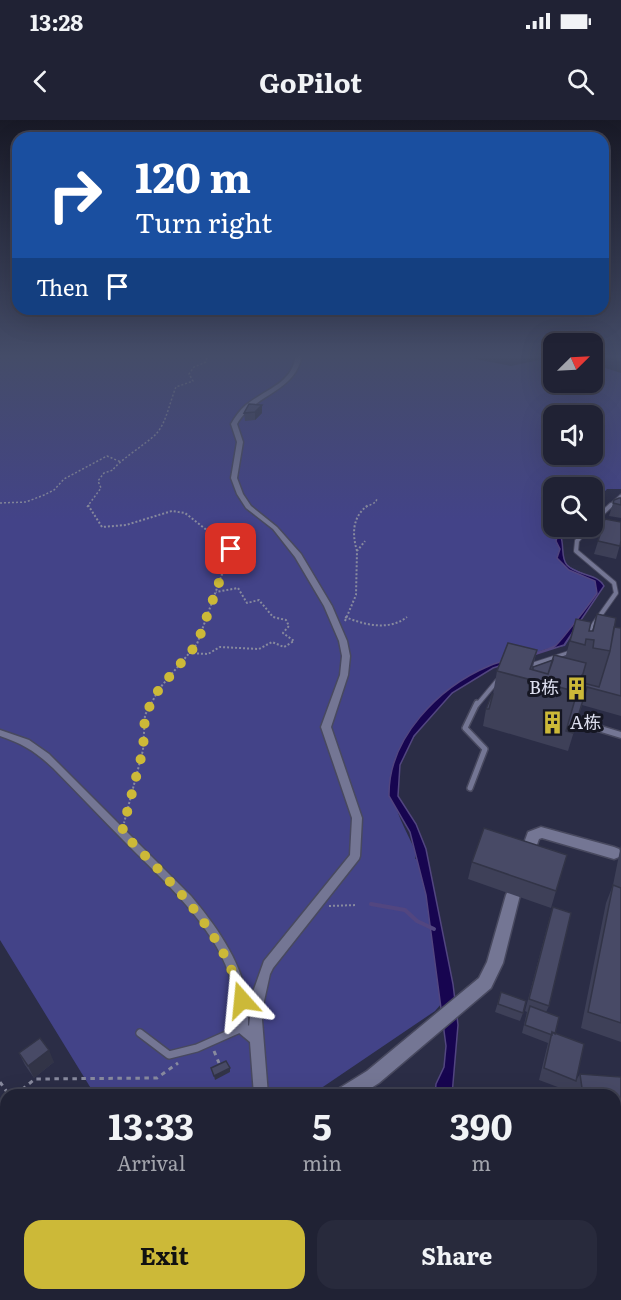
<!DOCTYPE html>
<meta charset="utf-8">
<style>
body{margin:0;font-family:Literata,"Noto Sans SC",serif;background:#282a3c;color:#f1f3f6;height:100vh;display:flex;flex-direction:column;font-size:22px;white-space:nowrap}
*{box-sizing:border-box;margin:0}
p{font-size:20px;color:#a2a4ac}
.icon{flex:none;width:33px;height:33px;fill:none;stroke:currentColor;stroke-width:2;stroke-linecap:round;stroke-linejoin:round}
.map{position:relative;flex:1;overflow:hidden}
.details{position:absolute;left:0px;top:969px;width:621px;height:212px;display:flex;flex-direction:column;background:#202234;border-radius:18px 18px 0 0;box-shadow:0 6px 24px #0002,0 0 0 2px #3d3f4f}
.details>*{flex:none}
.banner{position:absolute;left:12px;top:12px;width:597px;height:183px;border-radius:18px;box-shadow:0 6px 24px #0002,0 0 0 2px #3d3f4f;background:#1a4fa0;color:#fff;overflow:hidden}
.needle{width:39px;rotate:66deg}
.tools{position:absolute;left:543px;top:213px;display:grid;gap:12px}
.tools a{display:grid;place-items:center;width:60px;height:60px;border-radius:12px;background:#202234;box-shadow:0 6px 24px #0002,0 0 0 2px #3d3f4f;font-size:30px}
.pin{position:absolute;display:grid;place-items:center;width:51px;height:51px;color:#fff;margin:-26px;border-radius:12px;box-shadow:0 3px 9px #0006}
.me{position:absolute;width:66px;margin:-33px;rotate:342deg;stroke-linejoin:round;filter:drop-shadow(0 0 4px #0008)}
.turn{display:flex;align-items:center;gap:21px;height:126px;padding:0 24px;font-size:27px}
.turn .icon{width:78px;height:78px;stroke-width:2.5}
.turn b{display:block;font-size:42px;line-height:51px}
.then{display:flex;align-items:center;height:57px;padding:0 24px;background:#0003;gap:12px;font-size:22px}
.eta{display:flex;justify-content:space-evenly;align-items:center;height:102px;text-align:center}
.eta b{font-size:36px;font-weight:700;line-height:42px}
.cta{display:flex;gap:12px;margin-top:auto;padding:12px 24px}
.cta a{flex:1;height:69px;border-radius:18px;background:#ccb938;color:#111;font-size:24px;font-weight:700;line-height:69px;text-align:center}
.cta a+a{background:#282a3c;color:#f1f3f6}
.status{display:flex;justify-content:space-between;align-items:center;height:42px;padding:0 30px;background:#202234;direction:ltr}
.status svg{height:16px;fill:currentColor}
header{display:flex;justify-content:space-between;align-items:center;height:78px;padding:0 24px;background:#202234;font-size:27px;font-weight:700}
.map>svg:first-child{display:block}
.green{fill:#434388;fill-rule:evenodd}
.water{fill:#170550;stroke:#524680;stroke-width:1.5}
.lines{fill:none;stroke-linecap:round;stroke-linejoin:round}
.stream{stroke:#524680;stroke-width:4}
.lane-far3-casing{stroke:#48495f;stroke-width:5}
.lane-far2-casing{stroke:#48495f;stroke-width:6}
.lane-far1-casing{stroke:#48495f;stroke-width:8}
.lane-casing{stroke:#48495f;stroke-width:10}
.street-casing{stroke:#48495f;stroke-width:3}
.secondary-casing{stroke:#48495f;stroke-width:3}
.path-far2{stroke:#888a9e;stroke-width:1.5;stroke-dasharray:2 2;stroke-linecap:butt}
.path-far1{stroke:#888a9e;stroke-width:2;stroke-dasharray:2 2;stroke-linecap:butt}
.path{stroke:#888a9e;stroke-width:3;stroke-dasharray:4.5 4.5;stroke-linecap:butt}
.lane-far3{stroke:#747694;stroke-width:3}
.lane-far2{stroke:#747694;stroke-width:4}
.lane-far1{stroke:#747694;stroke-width:5}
.lane{stroke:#747694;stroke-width:7}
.street{fill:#747694;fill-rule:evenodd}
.secondary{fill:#747694;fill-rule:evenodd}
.wall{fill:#3e4058}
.shaded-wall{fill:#323447}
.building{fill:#484a66;stroke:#323447;stroke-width:1.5}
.route{stroke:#ccb938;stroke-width:10;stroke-dasharray:0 18}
.labels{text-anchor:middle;stroke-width:6;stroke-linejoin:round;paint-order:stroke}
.poi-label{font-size:18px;fill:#dddfef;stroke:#151622;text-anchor:end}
</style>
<div class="status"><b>13:28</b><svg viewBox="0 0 49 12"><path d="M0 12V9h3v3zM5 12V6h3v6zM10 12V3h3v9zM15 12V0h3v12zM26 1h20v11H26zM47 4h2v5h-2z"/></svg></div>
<header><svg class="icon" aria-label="back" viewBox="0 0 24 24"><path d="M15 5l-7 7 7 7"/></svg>GoPilot<svg class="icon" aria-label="search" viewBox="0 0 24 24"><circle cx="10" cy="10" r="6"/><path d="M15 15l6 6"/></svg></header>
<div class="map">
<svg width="621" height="1180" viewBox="0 0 621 1180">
<rect width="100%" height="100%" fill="#2b2d46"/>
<path class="green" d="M0 235H473L475 239 511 246 553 237 554 262H592L593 244 621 253V369H607L593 384 592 368H554V406L572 407 557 417 566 445 603 463 565 526 546 529 493 548 455 566 456 570C427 600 389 635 395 681 397 697 410 717 416 733L415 739 423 736 448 876 435 891 311 975H95L0 820ZM554 296H592V334H554Z
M434 1174 526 1175 529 1180H431Z
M214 1175H309L298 1180H213Z"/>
<path class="water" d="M582 407 569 410 561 417C564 426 561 439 567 445 577 456 597 453 604 466L564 525 493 548 452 573 414 616 400 645 398 676 416 704 426 729 453 864 458 905 452 975H435L436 964 444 947 446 926 426 775 410 712 389 676C388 618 439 567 489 546 510 537 535 536 555 526 559 524 594 478 597 473L595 461 569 450 557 438 560 429 556 421 558 413 566 408Z"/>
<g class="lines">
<path class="stream" d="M371 784 405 790 417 801 434 809"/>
<defs>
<path id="lane-far3" d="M609 387 621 376"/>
<path id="lane-far2" d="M592 403 611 385
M587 514 616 473 614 463 576 431 577 421 589 406
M529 546 569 533
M477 585 497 561"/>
<path id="lane-far1" d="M470 668 485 629 465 608 477 583"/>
<path id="lane" d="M140 913 169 935 197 928 242 908"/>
<path id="street" d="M296 235H302C296 272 254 274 237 304L243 322 237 358 243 374 251 386 277 407 301 434 332 486 347 521 350 536 348 555 331 607 362 698 360 736 359 739 273 848 270 854 264 881 262 900 268 975H254L250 922 238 912 236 908C235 889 234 872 229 854 213 805 162 759 127 724 102 699 78 673 53 648 35 631 23 624 0 616V610L29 620 49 634 191 776C216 806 239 838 247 877 248 886 248 896 248 905L249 906 253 872 264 841 350 735 352 698 321 607 340 555 342 536 339 521 324 486 295 437 273 409 246 388 237 374 231 358 237 322 231 304C235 297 240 290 246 285 267 268 292 264 296 235Z
M591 603 621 612V618L588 608 586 606 588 604Z
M249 1174H264L263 1180H247Z"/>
<path id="secondary" d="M541 707 614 727 619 729 621 733 619 737 614 739 542 718 539 719 531 741 526 743 521 741 519 737 528 712Z
M513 769 518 771 520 775 503 843 491 868 379 963 360 975H335L338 969 367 951 479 858 487 842 506 775 508 771Z
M112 1174H135L133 1180H110Z
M168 1174H190L188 1180H166Z"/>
</defs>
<use href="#lane-far3" class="lane-far3-casing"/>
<use href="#lane-far2" class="lane-far2-casing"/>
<use href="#lane-far1" class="lane-far1-casing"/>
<use href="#lane" class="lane-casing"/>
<use href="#street" class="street-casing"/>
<use href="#secondary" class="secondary-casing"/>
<path class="path-far2" d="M0 383 26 382 44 375 54 370 64 359 107 336 121 342
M87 387 101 368 98 361 104 353 113 350C117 342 146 324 156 314 166 304 170 281 176 267L193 261 189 254 194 247 206 242 207 235
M366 387 376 382 377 378"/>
<path class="path-far1" d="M88 385 102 407 126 405 172 391 185 393 231 429 197 524 159 569 145 595 143 630 124 703
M357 431C352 414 352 397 368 385
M345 497C365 505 389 511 407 497
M345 501 356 475 357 431 365 421
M189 533 208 534 220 527 259 529 272 522 284 527 294 521 283 513 289 506 286 500 273 497 259 480 247 483 238 468 216 472
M329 786 357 785"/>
<path class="path" d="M214 931 219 943
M0 962 9 975
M15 975 35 959 157 958 178 943
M0 987 6 982
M0 1039 6 1034
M0 1084 6 1090
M0 1148 6 1150
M229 1180 231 1174"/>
<use href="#lane-far3" class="lane-far3"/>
<use href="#lane-far2" class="lane-far2"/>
<use href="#lane-far1" class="lane-far1"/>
<use href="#lane" class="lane"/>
<use href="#street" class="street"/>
<use href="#secondary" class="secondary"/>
</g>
<path class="wall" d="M599 235H621V241Z
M262 285V293L255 300 245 301 244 293Z
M621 378V398L609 396 614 380Z
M605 399 621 421 616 439 594 434Z
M597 494 614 507 621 508V596L582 585 568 631 483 606 486 589 493 574 497 551 537 530 533 547 566 535 576 499 589 511H592Z
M621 725V768L613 765Z
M472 742 556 771 551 788 468 759Z
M613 765 621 768V922L581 908 606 783Z
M553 787 549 886 546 892 576 960 580 954 621 957V1070L615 1069V975H573L572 969 571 972 539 960 548 923 522 913 527 892 525 891 549 800Z
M501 872 523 893 520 901 495 892Z
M19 933 54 942 34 958 25 945Z
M579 1174H615L621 1180H575Z"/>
<path class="shaded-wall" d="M262 285V293L255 300V292Z
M49 930 54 942 34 958 28 946Z
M230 948V952L215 960 214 956Z
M43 1174H50V1180H44Z"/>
<path class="building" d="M249 284 262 285 255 292 244 293Z
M619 378H621V385L613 383 614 380Z
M605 399 621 402V421L620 426 598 421Z
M597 494 616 498 610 531 593 528 594 520 586 519 585 525 570 521 576 499 591 502 589 511H593Z
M614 507 621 508V576L587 567 573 613 566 611 582 555 584 556 583 563 599 567 610 531Z
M508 523 537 530 530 549 548 554 554 535 586 543 578 572 497 551Z
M553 540 548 554 533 550V547Z
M492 574H493L489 589H486Z
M484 708 567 735 556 771 472 742Z
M613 765 621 768V903L588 892Z
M553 787 571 793 549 886 529 879Z
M501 872 526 881 523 893 498 884Z
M530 886 559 897 555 914 552 912V915L525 905Z
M552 912 584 924 576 961 544 948Z
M40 918 49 930 28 946 19 933Z
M226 941 230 948 214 956 211 948Z
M580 954 621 957V1055H615V975H583Z
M615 1165 621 1175V1180H586L583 1174H615Z
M6 1170V1174H43L44 1180H0V1172Z"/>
<linearGradient id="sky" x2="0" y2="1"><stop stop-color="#181926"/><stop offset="0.59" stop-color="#444c68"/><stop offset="1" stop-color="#444c68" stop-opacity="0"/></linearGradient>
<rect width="621" height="400" fill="url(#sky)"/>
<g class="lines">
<path class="route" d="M231 429 197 524 159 569 145 595 143 630 122 712C171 763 223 809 242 880"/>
</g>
<defs>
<symbol id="building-bare" viewBox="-9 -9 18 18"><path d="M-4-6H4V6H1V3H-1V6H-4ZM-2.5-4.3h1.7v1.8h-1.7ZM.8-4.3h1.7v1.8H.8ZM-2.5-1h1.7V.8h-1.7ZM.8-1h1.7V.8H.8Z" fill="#ccb938" stroke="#151622" stroke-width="2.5" paint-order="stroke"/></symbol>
</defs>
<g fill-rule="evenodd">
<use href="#building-bare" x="560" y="552" width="33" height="33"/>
<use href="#building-bare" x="536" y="586" width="33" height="33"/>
</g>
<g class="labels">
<g class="poi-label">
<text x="559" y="574">B栋</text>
<text x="570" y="609" text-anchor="start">A栋</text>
</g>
</g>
</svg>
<div class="tools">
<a><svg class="needle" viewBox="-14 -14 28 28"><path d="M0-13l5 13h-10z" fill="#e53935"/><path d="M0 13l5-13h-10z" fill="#a2a4ac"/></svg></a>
<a><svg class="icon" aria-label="sound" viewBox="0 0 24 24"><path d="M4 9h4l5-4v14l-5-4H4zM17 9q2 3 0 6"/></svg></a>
<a><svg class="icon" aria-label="search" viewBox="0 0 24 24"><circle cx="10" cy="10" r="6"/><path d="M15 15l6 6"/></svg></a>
</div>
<div class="pin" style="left:231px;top:429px;background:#d93025"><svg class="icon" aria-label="arrive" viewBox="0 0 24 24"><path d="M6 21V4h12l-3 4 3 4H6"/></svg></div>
<svg class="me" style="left:242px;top:880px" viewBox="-20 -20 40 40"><path d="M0-17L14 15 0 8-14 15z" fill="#ccb938" stroke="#fff" stroke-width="4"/></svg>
<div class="banner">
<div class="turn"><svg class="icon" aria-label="right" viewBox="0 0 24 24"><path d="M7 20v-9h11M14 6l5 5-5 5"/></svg><div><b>120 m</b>Turn right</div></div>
<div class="then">Then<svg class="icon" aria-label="arrive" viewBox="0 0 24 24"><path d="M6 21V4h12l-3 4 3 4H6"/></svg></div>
</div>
<section class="details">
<div class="eta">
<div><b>13:33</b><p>Arrival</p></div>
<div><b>5</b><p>min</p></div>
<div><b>390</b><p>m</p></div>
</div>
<div class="cta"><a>Exit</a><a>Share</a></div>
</section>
</div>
